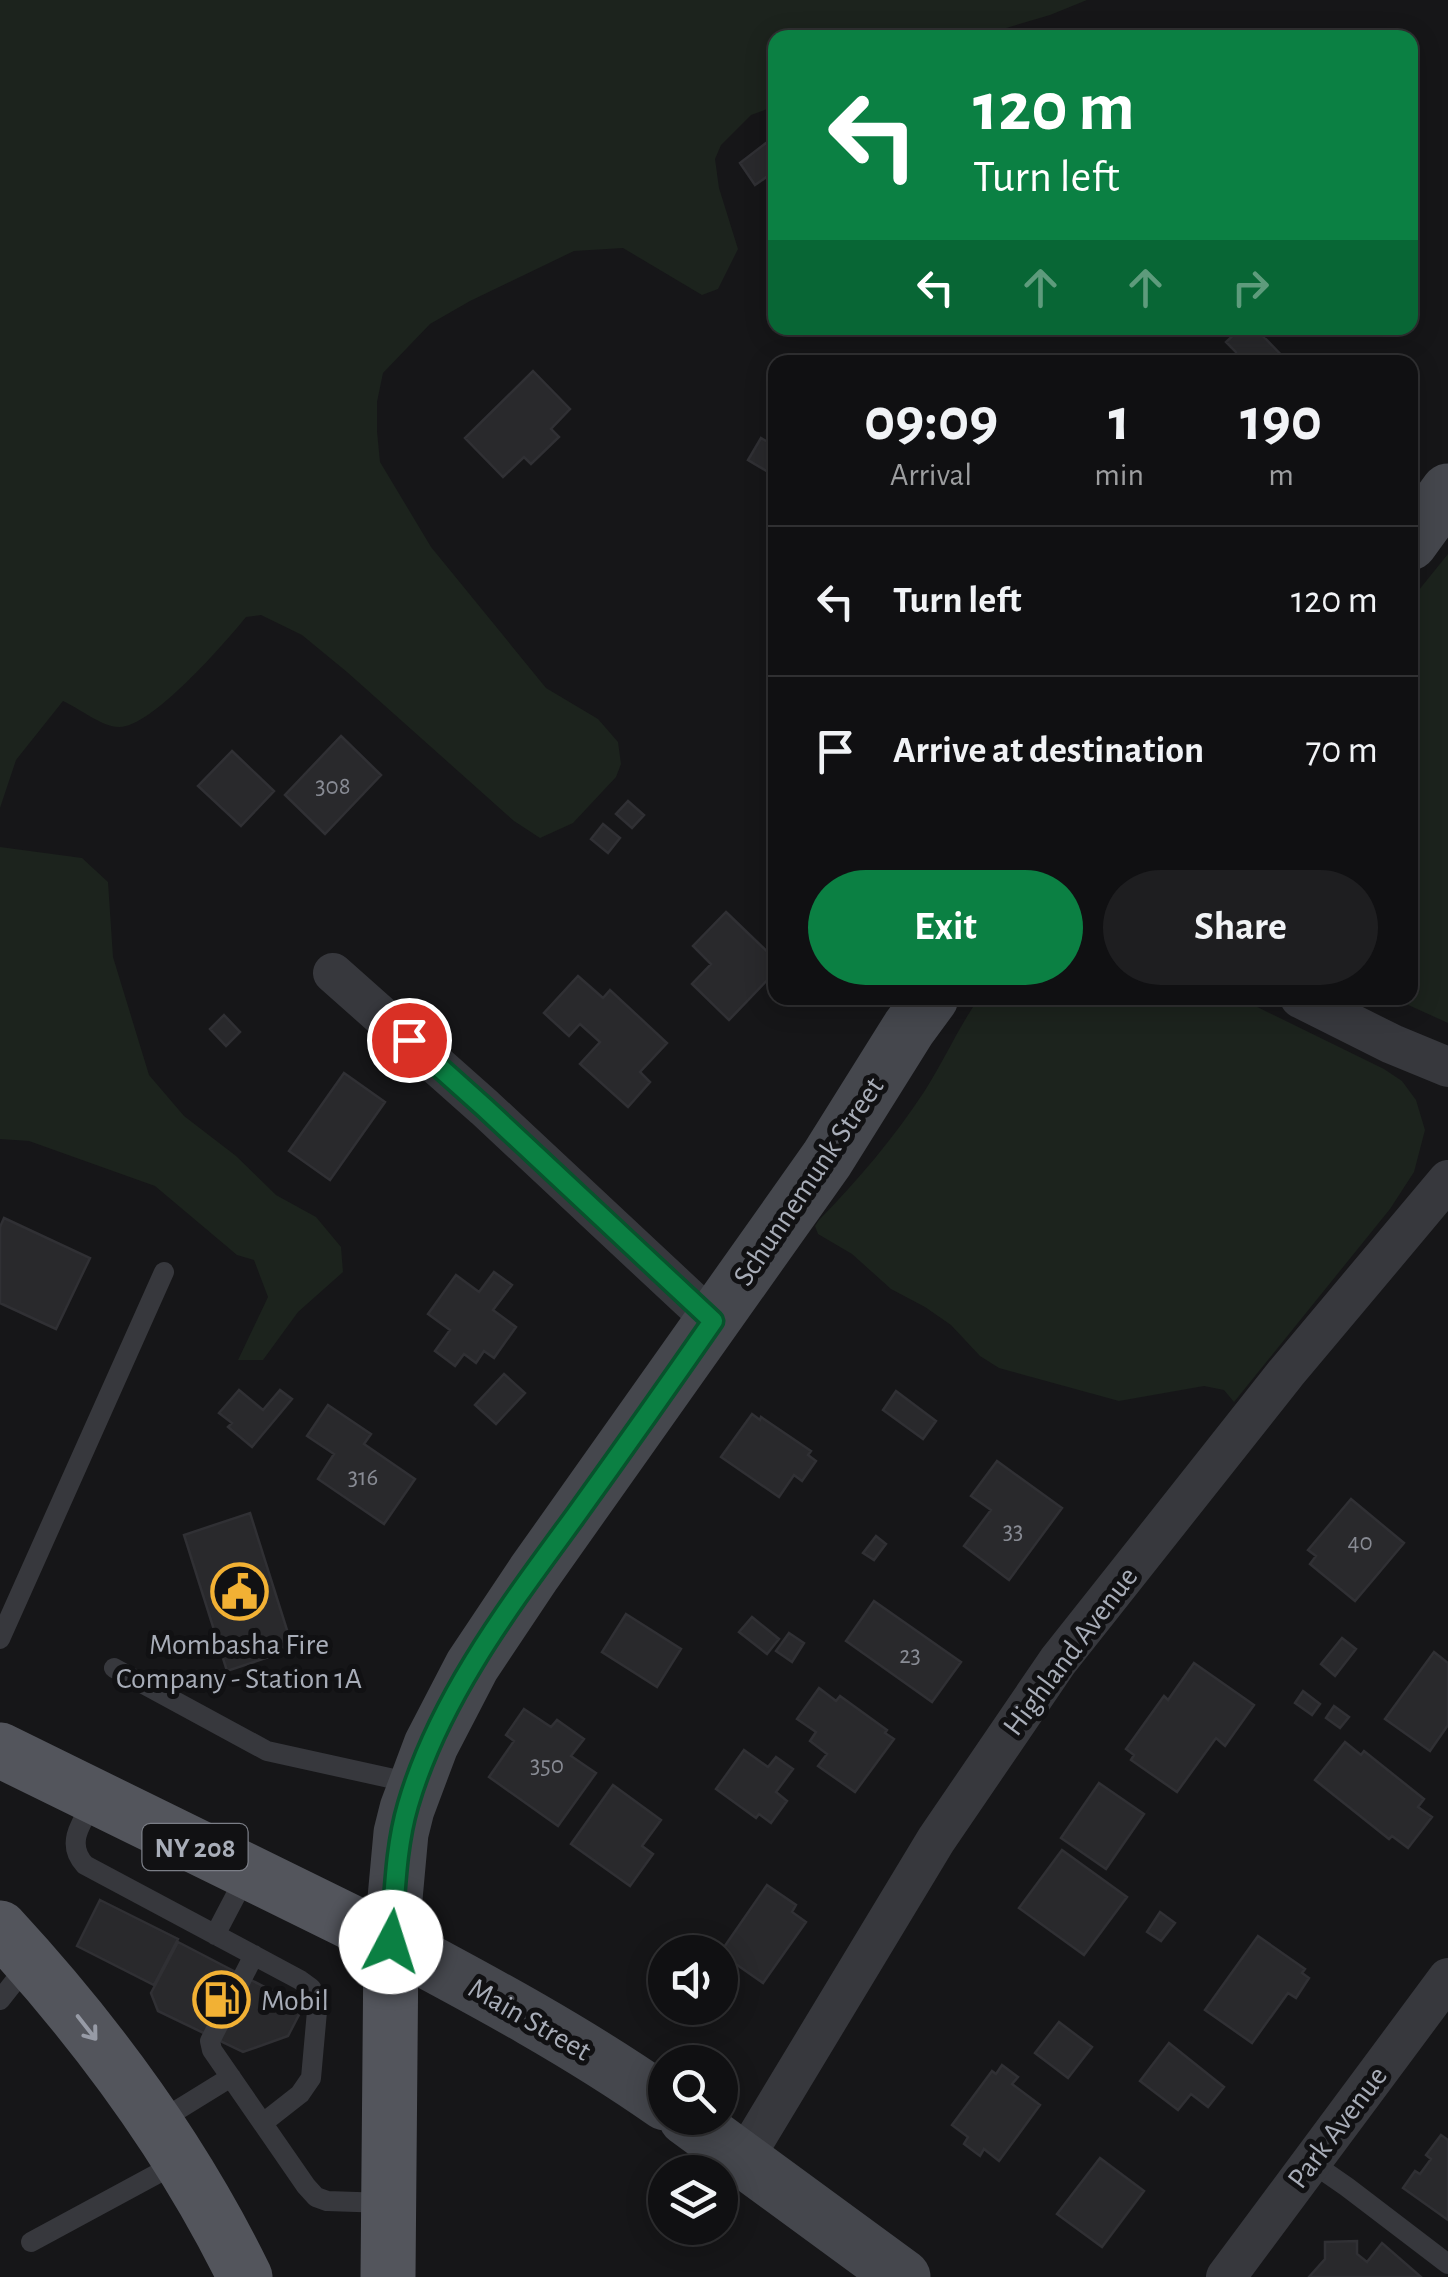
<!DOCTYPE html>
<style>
body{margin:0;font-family:"Alegreya Sans",sans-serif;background:#1e1e20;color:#f1f3f6;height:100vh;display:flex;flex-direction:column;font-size:38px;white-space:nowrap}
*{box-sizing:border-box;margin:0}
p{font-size:32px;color:#9c9d9f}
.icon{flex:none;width:55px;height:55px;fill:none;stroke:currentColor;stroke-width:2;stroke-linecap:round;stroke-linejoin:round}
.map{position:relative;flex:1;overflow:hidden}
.side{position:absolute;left:768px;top:355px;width:650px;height:650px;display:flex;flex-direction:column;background:#101012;border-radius:20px;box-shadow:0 5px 25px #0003,0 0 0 2px #303032}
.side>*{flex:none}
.top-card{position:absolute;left:768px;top:30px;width:650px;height:305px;border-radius:20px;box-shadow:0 5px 25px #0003,0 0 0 2px #303032;background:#0b8043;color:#fff;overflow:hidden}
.buttons{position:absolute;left:648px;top:1935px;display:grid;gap:20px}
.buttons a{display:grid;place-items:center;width:90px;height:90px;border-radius:50%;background:#101012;box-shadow:0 5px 25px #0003,0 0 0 2px #303032;font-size:50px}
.pin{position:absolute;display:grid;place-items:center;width:85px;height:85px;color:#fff;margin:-42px;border:5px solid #fff;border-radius:50%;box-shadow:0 2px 10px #0007}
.me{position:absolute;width:110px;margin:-55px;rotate:5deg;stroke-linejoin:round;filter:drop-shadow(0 0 8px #0008)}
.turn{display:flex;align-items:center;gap:35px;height:210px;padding:0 40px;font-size:45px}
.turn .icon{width:130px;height:130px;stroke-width:2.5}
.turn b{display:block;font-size:70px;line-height:85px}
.lanes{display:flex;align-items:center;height:95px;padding:0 40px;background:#0003;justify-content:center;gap:50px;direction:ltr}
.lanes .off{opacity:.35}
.eta{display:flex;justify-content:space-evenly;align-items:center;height:170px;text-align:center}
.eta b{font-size:60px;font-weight:600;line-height:70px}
.action{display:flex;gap:20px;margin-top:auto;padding:20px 40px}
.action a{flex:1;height:115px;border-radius:60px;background:#0b8043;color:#fff;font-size:40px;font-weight:600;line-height:115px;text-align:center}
.action a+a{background:#1e1e20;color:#f1f3f6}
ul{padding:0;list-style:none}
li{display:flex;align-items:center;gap:30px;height:150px;padding:0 40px;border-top:2px solid #303032}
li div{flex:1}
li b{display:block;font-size:38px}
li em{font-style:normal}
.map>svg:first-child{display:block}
.green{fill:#1c231d}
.building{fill:#29292c;stroke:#303034;stroke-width:2.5}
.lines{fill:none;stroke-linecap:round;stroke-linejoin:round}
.lane{stroke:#37383d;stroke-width:20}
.street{stroke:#37383d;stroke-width:40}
.secondary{stroke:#45474d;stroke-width:55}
.primary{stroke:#53555c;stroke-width:55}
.oneway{stroke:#979ba6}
.route-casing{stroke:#07532c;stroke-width:25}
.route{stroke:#0b8043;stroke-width:18}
.labels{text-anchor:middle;stroke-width:10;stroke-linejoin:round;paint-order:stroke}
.number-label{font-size:25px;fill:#888b94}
.shield{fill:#111113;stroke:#7b7e86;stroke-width:2.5}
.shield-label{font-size:28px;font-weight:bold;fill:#a8adb8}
.street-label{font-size:30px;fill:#a8adb8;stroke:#111113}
.poi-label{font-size:30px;fill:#a8adb8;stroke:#111113}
</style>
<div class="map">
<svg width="1448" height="2277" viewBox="0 0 1448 2277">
<rect width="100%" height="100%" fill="#161618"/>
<path class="green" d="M0 0H1087L1050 15 976 37 775 38V106L751 115 721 145 715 159 719 188 738 249 718 289 702 295 623 248 574 251 470 301 430 324 383 373 377 402V431L380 462 431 547 546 688 598 719 618 742 621 764 616 777 573 823 540 838 514 821 347 672 302 635 261 615 246 617C225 643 151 728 119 727 102 727 79 708 63 701L16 760 0 808Z
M1448 554V1023L1393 998H1410V601Z
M0 847 82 858 108 882 113 957 149 1075 184 1116 236 1156 276 1195 316 1217 341 1247 343 1272 298 1312 263 1360H238L268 1297 254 1260 237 1255 155 1186 29 1141 0 1139Z
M979 998H1239L1384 1069 1402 1081 1416 1100 1425 1130 1414 1172 1390 1209 1234 1402 1224 1390 1204 1386 1119 1401 999 1368 980 1356 951 1325 925 1307 891 1289 852 1254 818 1234 815 1226 819 1220C858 1180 893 1139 924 1092 944 1061 958 1028 979 998Z"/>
<path class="building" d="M766 143 775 156V171L755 185 740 163Z
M1241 328H1261L1267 334 1264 337 1288 362H1238L1236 352 1226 342Z
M533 371 570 409 551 429 559 437 531 464 524 457 503 477 465 438Z
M761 438 775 446V465L770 473 748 460Z
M341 736 381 775 325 834 285 795Z
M232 751 274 791 241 826 198 786Z
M628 801 644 815 632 828 616 814Z
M603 824 620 838 608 853 591 839Z
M726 912 775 959V972L729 1020 692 984 711 964 693 946Z
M578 976 603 998 610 990 667 1043 640 1072 650 1082 628 1107 580 1064 600 1042 580 1024 569 1036 544 1013Z
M224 1015 240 1032 226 1046 210 1029Z
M344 1073 385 1102 330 1180 289 1151Z
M4 1218 90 1258 56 1329 0 1303V1227Z
M494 1272 512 1285 493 1310 516 1327 494 1358 484 1351 476 1363 464 1354 455 1366 435 1351 450 1330 428 1314 456 1275 479 1292Z
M504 1374 525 1393 496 1424 475 1405Z
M239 1390 263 1410 280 1390 292 1399 252 1447 228 1427 232 1423 219 1413Z
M896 1391 936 1421 923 1439 883 1410Z
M328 1405 371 1434 364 1444 415 1479 384 1524 318 1479 334 1454 307 1436Z
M752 1414 760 1420 761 1417 811 1451 808 1455 816 1461 802 1481 794 1475 779 1497 721 1457Z
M997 1461 1062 1508 1009 1580 964 1546 991 1510 971 1496Z
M1351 1499 1404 1543 1355 1601 1310 1564 1316 1556 1308 1550Z
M250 1513 293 1649 227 1671 184 1535Z
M876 1536 886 1544 874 1560 863 1553Z
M874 1601 961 1662 932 1702 846 1641Z
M626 1614 681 1649 657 1687 602 1652Z
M752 1617 779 1639 767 1654 739 1632Z
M789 1633 804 1643 792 1662 776 1651Z
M1342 1638 1356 1649 1335 1676 1321 1664Z
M1434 1652 1448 1663V1725L1430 1751 1385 1719Z
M1194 1663 1254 1705 1225 1746 1216 1738 1177 1792 1131 1760 1134 1755 1126 1749 1164 1696 1168 1700Z
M819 1688 836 1701 840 1696 887 1730 885 1733 894 1739 855 1792 818 1766 827 1754 810 1741 816 1732 797 1719Z
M1303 1691 1320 1704 1312 1715 1295 1703Z
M1334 1706 1349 1717 1340 1728 1326 1718Z
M524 1709 551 1727 557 1720 584 1739 571 1756 596 1773 558 1826 489 1777 514 1741 506 1735Z
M1345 1742 1361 1755 1364 1751 1424 1799 1418 1807 1432 1817 1408 1848 1392 1836 1389 1839 1315 1780Z
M744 1750 768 1767 776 1757 793 1769 776 1792 787 1801 771 1823 759 1814 756 1818 716 1789Z
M1099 1783 1144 1814 1106 1869 1061 1838Z
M613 1785 661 1820 642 1846 653 1854 630 1886 571 1844Z
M1062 1850 1127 1897 1084 1955 1019 1908Z
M767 1885 796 1905 792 1912 806 1922 763 1983 720 1953Z
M100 1900 178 1939 154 1985 77 1946Z
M1160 1912 1175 1923 1161 1941 1147 1932Z
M1258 1936 1305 1969 1302 1973 1309 1978 1296 1998 1288 1993 1252 2043 1205 2010Z
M178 1942 303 2007 288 2036 243 2052 158 2011 151 1993Z
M1059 2022 1092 2047 1068 2078 1035 2053Z
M1169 2043 1224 2087 1208 2107 1191 2094 1178 2110 1140 2081Z
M1002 2065 1018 2077 1012 2084 1040 2105 999 2161 984 2149 980 2156 964 2144 968 2137 952 2125 992 2071 996 2074Z
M1441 2135 1448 2140V2220L1403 2188 1415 2171 1420 2174 1431 2159 1426 2155Z
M1100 2158 1144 2191 1102 2247 1057 2214Z
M1357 2241V2254L1367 2262 1382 2243 1421 2277H1309L1325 2259V2242Z"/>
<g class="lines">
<path class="lane" d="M0 1639 164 1272
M114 1668 267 1751 412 1783
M96 1798C83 1820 64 1843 85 1865L300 1980 311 1988 318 2000 311 2078 300 2094 263 2123
M215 1935 247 1874
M254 1955 210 2041 212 2050 306 2186 316 2197 327 2201 386 2203
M0 2000 30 1962
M158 2122 231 2077
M1311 2162 1347 2187 1448 2264
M31 2242 179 2162"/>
<path class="street" d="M333 973 485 1108 713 1321
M1300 998 1392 1044 1448 1067
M744 2158 936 1840 1058 1661 1286 1373 1448 1180
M1226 2277 1448 1978"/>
<path class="secondary" d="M1410 543 1448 491
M665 2103C578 2042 485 1992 391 1942L401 1833 407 1809 431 1745 472 1666 534 1573 827 1159 909 1028 931 998
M686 2118 903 2277"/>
<path class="primary" d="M0 1750 391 1942 388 2277
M0 1928C98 2034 182 2148 245 2277"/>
</g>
<defs><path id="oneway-shaft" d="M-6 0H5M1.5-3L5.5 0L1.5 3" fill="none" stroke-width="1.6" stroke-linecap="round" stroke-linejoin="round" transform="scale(2.5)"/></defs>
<use class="oneway" href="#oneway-shaft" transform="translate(87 2028) rotate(52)"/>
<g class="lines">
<defs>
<path id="route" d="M391 1942C395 1897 395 1849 408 1805 439 1698 511 1604 576 1515 622 1451 668 1386 713 1321L485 1108 409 1040"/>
</defs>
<use href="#route" class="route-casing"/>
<use href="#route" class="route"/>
</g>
<defs>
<symbol id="civic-ring" viewBox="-11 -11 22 22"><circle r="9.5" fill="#111113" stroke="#f2b134" stroke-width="1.5"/><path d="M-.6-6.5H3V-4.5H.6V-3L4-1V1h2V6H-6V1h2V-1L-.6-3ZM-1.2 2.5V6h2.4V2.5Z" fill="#f2b134"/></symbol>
<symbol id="fuel-ring" viewBox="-11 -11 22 22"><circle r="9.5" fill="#111113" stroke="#f2b134" stroke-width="1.5"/><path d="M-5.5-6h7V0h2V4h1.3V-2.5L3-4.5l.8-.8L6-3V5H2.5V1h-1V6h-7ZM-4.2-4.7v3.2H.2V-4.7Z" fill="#f2b134"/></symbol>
</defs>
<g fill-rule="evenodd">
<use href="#civic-ring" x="208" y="1560" width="63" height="63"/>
<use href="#fuel-ring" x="190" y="1968" width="63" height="63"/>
</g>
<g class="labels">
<g class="number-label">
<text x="333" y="794">308</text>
<text x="363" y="1485">316</text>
<text x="1013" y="1539">33</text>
<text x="1360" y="1550">40</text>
<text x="910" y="1663">23</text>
<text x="547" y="1773">350</text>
</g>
<rect class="shield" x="142.5" y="1824" width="105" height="46" rx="8"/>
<g class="shield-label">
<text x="195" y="1857">NY 208</text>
</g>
<g class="street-label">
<text transform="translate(808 1181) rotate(-56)" y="10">Schunnemunk Street</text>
<text transform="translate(1070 1651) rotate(-53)" y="10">Highland Avenue</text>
<text transform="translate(530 2019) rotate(30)" y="10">Main Street</text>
<text transform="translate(1337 2127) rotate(-53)" y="10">Park Avenue</text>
</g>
<g class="poi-label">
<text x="239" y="1654">Mombasha Fire<tspan x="239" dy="34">Company - Station 1A</tspan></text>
<text x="261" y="2010" text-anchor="start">Mobil</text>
</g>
</g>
</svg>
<div class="buttons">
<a><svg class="icon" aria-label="sound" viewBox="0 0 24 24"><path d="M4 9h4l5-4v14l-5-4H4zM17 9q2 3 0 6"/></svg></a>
<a><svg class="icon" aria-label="search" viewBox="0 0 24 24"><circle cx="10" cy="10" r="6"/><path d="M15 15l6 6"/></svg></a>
<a><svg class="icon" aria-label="layers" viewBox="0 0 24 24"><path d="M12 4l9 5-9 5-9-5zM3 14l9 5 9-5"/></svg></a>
</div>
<div class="pin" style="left:409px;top:1040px;background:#d93025"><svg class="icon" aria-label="arrive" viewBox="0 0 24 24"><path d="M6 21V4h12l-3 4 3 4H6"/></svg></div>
<svg class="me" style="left:391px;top:1942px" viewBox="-20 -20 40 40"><circle r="19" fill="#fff"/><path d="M0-13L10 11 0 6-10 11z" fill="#0b8043"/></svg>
<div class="top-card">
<div class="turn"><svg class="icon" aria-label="left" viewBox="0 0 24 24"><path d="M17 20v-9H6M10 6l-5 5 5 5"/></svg><div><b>120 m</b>Turn left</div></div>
<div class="lanes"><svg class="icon" aria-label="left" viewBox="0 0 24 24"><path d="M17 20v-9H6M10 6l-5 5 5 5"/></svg><svg class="icon off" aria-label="ahead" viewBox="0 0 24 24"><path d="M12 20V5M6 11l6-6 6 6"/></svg><svg class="icon off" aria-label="ahead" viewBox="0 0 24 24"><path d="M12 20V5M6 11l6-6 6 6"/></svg><svg class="icon off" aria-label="right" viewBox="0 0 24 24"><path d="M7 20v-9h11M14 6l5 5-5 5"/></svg></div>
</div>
<section class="side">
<div class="eta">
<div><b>09:09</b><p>Arrival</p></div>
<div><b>1</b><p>min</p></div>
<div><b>190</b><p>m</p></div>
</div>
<ul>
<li><svg class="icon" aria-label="left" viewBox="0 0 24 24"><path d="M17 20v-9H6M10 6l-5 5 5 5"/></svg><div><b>Turn left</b></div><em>120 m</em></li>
<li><svg class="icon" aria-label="arrive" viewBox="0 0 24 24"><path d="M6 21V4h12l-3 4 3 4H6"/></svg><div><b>Arrive at destination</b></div><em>70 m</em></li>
</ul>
<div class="action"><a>Exit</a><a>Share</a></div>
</section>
</div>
